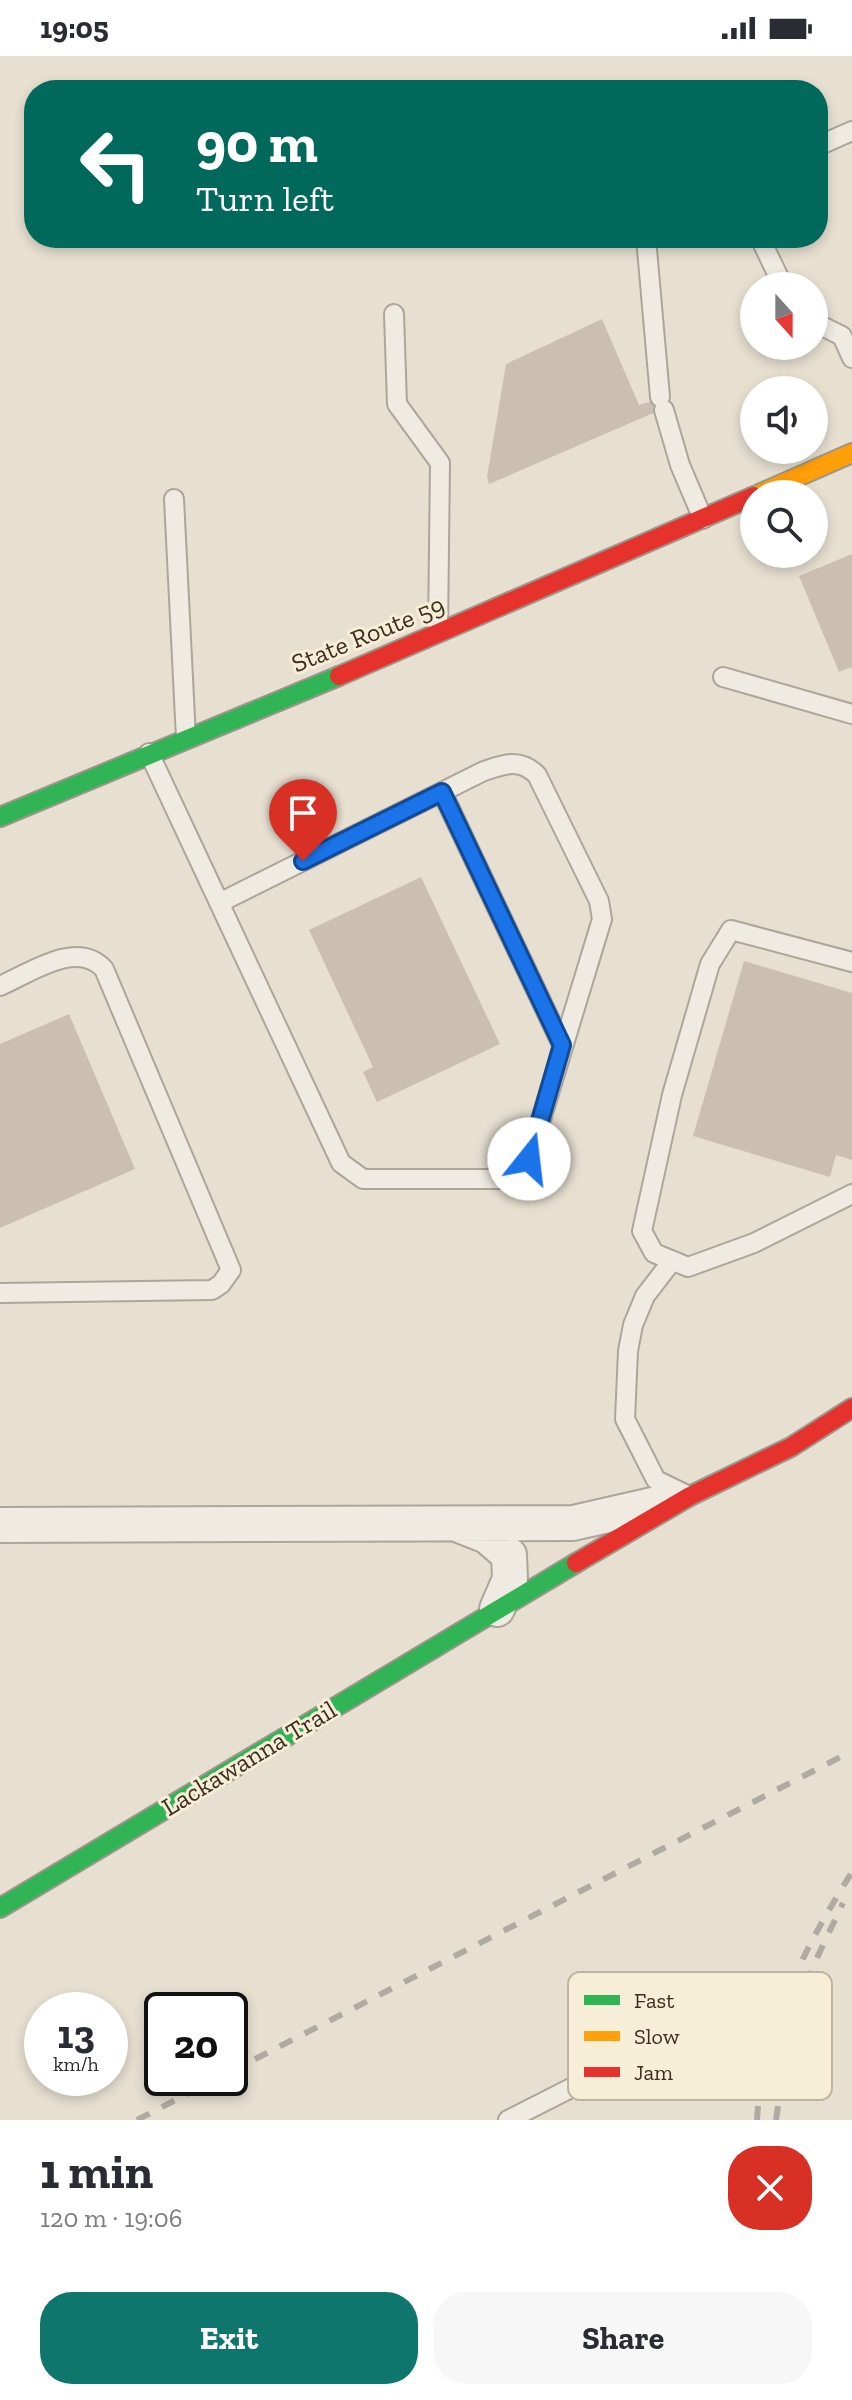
<!DOCTYPE html>
<meta charset="utf-8">
<style>
body{margin:0;font-family:"Zilla Slab",serif;background:#f7f7f7;color:#2b2b33;height:100vh;display:flex;flex-direction:column;font-size:30px;white-space:nowrap}
*{box-sizing:border-box;margin:0}
p{font-size:26px;color:#7c7c81}
.icon{flex:none;width:44px;height:44px;fill:none;stroke:currentColor;stroke-width:2;stroke-linecap:round;stroke-linejoin:round}
.map{position:relative;height:2064px;overflow:hidden}
.panel{display:flex;flex-direction:column;background:#fff;flex:1}
.panel>*{flex:none}
.top-card{position:absolute;left:24px;top:24px;width:804px;height:168px;border-radius:32px;box-shadow:0 4px 12px #0003;background:#00695c;color:#fff;overflow:hidden}
.needle{width:52px;rotate:159deg}
.fabs{position:absolute;left:740px;top:216px;display:grid;gap:16px}
.fabs a{display:grid;place-items:center;width:88px;height:88px;border-radius:50%;background:#fff;box-shadow:0 4px 12px #0003;font-size:40px}
.speed{position:absolute;left:24px;top:1936px;display:flex;gap:16px;font-size:40px;font-weight:700;text-align:center}
.speed>*{display:grid;place-content:center;width:104px;height:104px;border-radius:50%;background:#fff;box-shadow:0 4px 12px #0003;line-height:1}
.speed small{font-size:20px;font-weight:400}
.speed .limit{border:4px solid #111;border-radius:12px;background:#fff;color:#111}
.pin{position:absolute;display:grid;place-items:center;width:68px;height:68px;color:#fff;margin:-82px -34px;border-radius:50% 50% 50% 0;rotate:-45deg;box-shadow:0 0 8px #0007}
.pin .icon{rotate:45deg}
.me{position:absolute;width:88px;margin:-44px;rotate:16deg;stroke-linejoin:round;filter:drop-shadow(0 0 6px #0008)}
.turn{display:flex;align-items:center;gap:28px;height:168px;padding:0 40px;font-size:36px}
.turn .icon{width:104px;height:104px;stroke-width:2.5}
.turn b{display:block;font-size:56px;line-height:68px}
.round{display:grid;place-items:center;flex:none;width:84px;height:84px;border-radius:32px;background:#f7f7f7}
.head{display:flex;align-items:center;justify-content:space-between;height:136px;padding:0 40px}
h1{font-size:48px;font-weight:700;line-height:60px}
.primary-button{display:flex;gap:16px;margin-top:auto;padding:16px 40px}
.primary-button a{flex:1;height:92px;border-radius:32px;background:#0f766e;color:#fff;font-size:32px;font-weight:700;line-height:92px;text-align:center}
.primary-button a+a{background:#f7f7f7;color:#2b2b33}
.status{display:flex;justify-content:space-between;align-items:center;height:56px;padding:0 40px;background:#fff;direction:ltr}
.status svg{height:22px;fill:currentColor}
.map>svg:first-child{display:block}
.building{fill:#cbbfb2}
.lines{fill:none;stroke-linecap:round;stroke-linejoin:round}
.lane-casing{stroke:#ada599;stroke-width:22}
.street-casing{stroke:#ada599;stroke-width:38}
.fast-casing{stroke:#9c958a;stroke-width:22}
.slow-casing{stroke:#9c958a;stroke-width:22}
.jam-casing{stroke:#9c958a;stroke-width:22}
.lane{stroke:#efebe3;stroke-width:18}
.street{stroke:#efebe3;stroke-width:34}
.fast{stroke:#30b455;stroke-width:18}
.slow{stroke:#ff9f0a;stroke-width:18}
.jam{stroke:#e5322d;stroke-width:18}
.rail{stroke:#afaaa2;stroke-width:6;stroke-dasharray:14 14;stroke-linecap:butt}
.route-casing{stroke:#114b97;stroke-width:20}
.route{stroke:#1a73e8;stroke-width:14}
.labels{text-anchor:middle;stroke-width:6;stroke-linejoin:round;paint-order:stroke}
.street-label{font-size:26px;fill:#3d2e20;stroke:#f7eed8}
.key{fill:#f7eed8;stroke:#bfb4a1;stroke-width:2}
.key-label{font-size:22px;fill:#3d2e20}
</style>
<div class="status"><b>19:05</b><svg viewBox="0 0 49 12"><path d="M0 12V9h3v3zM5 12V6h3v6zM10 12V3h3v9zM15 12V0h3v12zM26 1h20v11H26zM47 4h2v5h-2z"/></svg></div>
<div class="map">
<svg width="852" height="2064" viewBox="0 0 852 2064">
<rect width="100%" height="100%" fill="#e7e0d1"/>
<path class="building" d="M602 263 639 349 658 343V355L489 428 487 421 506 308Z
M852 498V611L839 616 799 520Z
M421 821 500 988 377 1046 363 1016 373 1011 309 874Z
M744 905 852 937V1104L836 1099 830 1121 693 1080Z
M69 958 135 1113 0 1172V988Z"/>
<g class="lines">
<defs>
<path id="lane" d="M818 90 852 75
M646 182 660 341
M760 182 783 230
M394 258 397 348 440 407 438 575
M814 266 842 280 852 302
M664 354 680 409 703 463
M174 443 186 682
M723 621 852 658
M149 697 341 1107 363 1123H500L517 1117 529 1103 602 863 599 845 537 719C520 702 504 708 484 715L219 847
M442 736 562 989
M852 906 731 874 710 908 672 1039 642 1175 654 1197 688 1211 754 1187 852 1138
M0 930C30 917 77 883 104 913L231 1214 221 1228 212 1234 0 1237
M672 1205 645 1240 633 1269 628 1295 625 1363 656 1424 687 1439
M508 2064 640 1997"/>
<path id="street" d="M0 1469 573 1467 661 1447
M459 1469 487 1480 509 1499 510 1523 497 1553"/>
<path id="fast" d="M0 761 339 620
M0 1852 576 1507"/>
<path id="slow" d="M759 438 852 397"/>
<path id="jam" d="M339 620 754 440
M576 1507 690 1440 791 1391 852 1352"/>
</defs>
<use href="#lane" class="lane-casing"/>
<use href="#street" class="street-casing"/>
<use href="#fast" class="fast-casing"/>
<use href="#slow" class="slow-casing"/>
<use href="#jam" class="jam-casing"/>
<use href="#lane" class="lane"/>
<use href="#street" class="street"/>
<use href="#fast" class="fast"/>
<use href="#slow" class="slow"/>
<use href="#jam" class="jam"/>
<path class="rail" d="M230 2016 852 1695
M137 2064 218 2022
M757 2064C762 1973 805 1891 852 1816
M776 2064 787 1988 815 1906 843 1847"/>
</g>
<g class="lines">
<defs>
<path id="route" d="M303 805 442 736 562 989 529 1103"/>
</defs>
<use href="#route" class="route-casing"/>
<use href="#route" class="route"/>
</g>
<g class="labels">
<g class="street-label">
<text transform="translate(368 578) rotate(-22)" y="9">State Route 59</text>
<text transform="translate(249 1702) rotate(-31)" y="9">Lackawanna Trail</text>
</g>
</g>
<rect x="568" y="1916" width="264" height="128" rx="12" class="key"/>
<rect x="584" y="1939" width="36" height="10" fill="#30b455"/>
<rect x="584" y="1975" width="36" height="10" fill="#ff9f0a"/>
<rect x="584" y="2011" width="36" height="10" fill="#e5322d"/>
<g class="key-label">
<text x="634" y="1952">Fast</text>
<text x="634" y="1988">Slow</text>
<text x="634" y="2024">Jam</text>
</g>
</svg>
<div class="fabs">
<a><svg class="needle" viewBox="-14 -14 28 28"><path d="M0-13l5 13h-10z" fill="#e53935"/><path d="M0 13l5-13h-10z" fill="#7c7c81"/></svg></a>
<a><svg class="icon" aria-label="sound" viewBox="0 0 24 24"><path d="M4 9h4l5-4v14l-5-4H4zM17 9q2 3 0 6"/></svg></a>
<a><svg class="icon" aria-label="search" viewBox="0 0 24 24"><circle cx="10" cy="10" r="6"/><path d="M15 15l6 6"/></svg></a>
</div>
<div class="speed"><div>13<small>km/h</small></div><div class="limit">20</div></div>
<div class="pin" style="left:303px;top:805px;background:#d93025"><svg class="icon" aria-label="arrive" viewBox="0 0 24 24"><path d="M6 21V4h12l-3 4 3 4H6"/></svg></div>
<svg class="me" style="left:529px;top:1103px" viewBox="-20 -20 40 40"><circle r="19" fill="#fff"/><path d="M0-13L10 11 0 6-10 11z" fill="#1a73e8"/></svg>
<div class="top-card">
<div class="turn"><svg class="icon" aria-label="left" viewBox="0 0 24 24"><path d="M17 20v-9H6M10 6l-5 5 5 5"/></svg><div><b>90 m</b>Turn left</div></div>
</div>
</div>
<section class="panel">
<div class="head"><div><h1>1 min</h1><p>120 m · 19:06</p></div><a class="round" style="background:#d93025;color:#fff"><svg class="icon" aria-label="close" viewBox="0 0 24 24"><path d="M6 6l12 12M18 6L6 18"/></svg></a></div>
<div class="primary-button"><a>Exit</a><a>Share</a></div>
</section>
